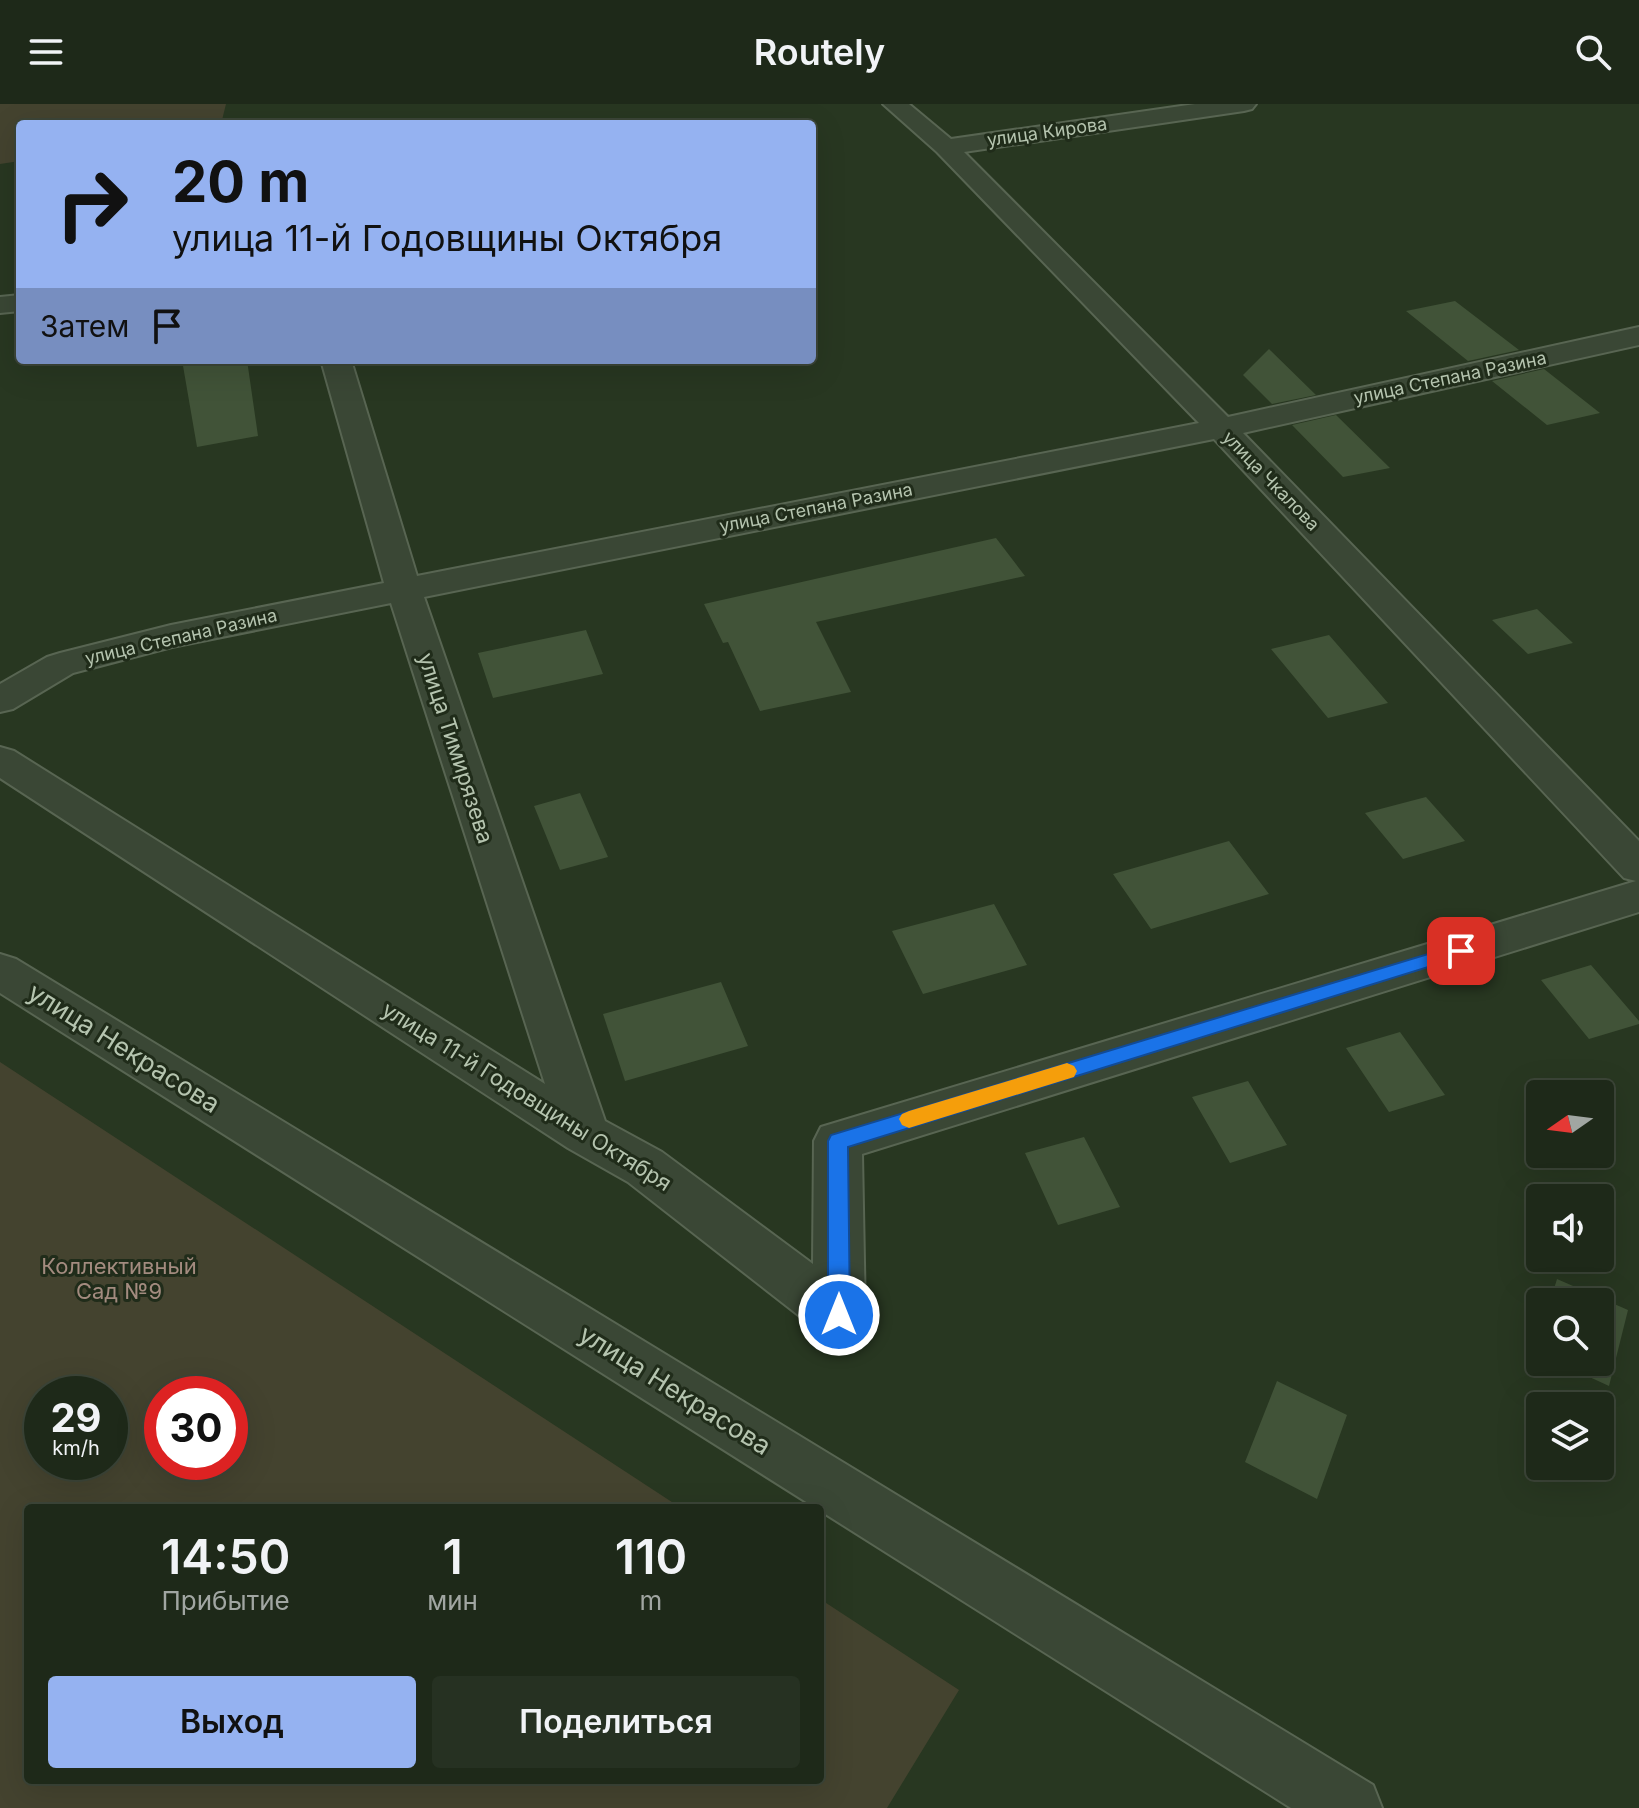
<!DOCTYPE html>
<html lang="ru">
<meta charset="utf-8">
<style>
body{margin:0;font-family:Inter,sans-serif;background:#263122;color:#f1f3f6;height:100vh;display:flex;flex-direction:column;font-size:30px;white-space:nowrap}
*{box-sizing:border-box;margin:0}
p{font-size:26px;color:#a1a6a2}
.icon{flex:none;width:44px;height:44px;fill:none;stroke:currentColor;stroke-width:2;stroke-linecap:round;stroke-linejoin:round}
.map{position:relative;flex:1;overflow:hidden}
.details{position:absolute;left:24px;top:1400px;width:800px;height:280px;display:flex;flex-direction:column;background:#1e2919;border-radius:8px;box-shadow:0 8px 32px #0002,0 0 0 2px #3c4538}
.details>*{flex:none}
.hud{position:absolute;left:16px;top:16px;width:800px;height:244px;border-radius:8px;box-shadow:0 8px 32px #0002,0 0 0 2px #3c4538;background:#95b2f1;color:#111;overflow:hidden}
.needle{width:52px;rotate:256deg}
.buttons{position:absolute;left:1526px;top:976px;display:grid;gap:16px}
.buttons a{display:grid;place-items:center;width:88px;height:88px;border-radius:8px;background:#1e2919;box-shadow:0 8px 32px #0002,0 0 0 2px #3c4538;font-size:40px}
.speed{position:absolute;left:24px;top:1272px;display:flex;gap:16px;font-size:40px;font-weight:700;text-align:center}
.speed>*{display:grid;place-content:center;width:104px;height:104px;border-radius:50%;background:#1e2919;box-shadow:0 8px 32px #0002,0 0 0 2px #3c4538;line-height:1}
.speed small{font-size:20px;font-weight:400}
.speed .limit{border:12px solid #d22;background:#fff;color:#111}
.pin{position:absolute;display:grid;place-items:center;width:68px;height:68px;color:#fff;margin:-34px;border-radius:16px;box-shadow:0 4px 12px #0006}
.me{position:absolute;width:88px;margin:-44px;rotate:0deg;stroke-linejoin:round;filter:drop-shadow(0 0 6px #0008)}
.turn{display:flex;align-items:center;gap:28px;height:168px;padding:0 24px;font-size:36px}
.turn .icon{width:104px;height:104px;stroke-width:2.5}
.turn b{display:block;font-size:56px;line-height:68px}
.then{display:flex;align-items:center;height:76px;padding:0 24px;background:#0003;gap:16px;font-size:30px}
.eta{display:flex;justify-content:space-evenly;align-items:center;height:136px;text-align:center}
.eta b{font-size:48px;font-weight:600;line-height:56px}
.button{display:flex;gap:16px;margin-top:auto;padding:16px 24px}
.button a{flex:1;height:92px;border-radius:8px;background:#95b2f1;color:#111;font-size:32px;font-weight:600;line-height:92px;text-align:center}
.button a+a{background:#263122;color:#f1f3f6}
header{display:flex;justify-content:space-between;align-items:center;height:104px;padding:0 24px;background:#1e2919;font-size:36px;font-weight:600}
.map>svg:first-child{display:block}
.green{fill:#44432f;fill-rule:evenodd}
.building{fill:#415338}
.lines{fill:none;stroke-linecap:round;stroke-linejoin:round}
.minor-casing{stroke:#586552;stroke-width:4}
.minor{fill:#3a4735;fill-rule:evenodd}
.route{fill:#1a73e8;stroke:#114b97;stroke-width:2}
.slow{fill:#f59e0b}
.labels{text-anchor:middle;stroke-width:6;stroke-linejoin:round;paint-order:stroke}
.far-street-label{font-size:18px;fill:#b5c4af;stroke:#202c1a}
.street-label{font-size:22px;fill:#b5c4af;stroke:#202c1a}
.park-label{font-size:22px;fill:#a38b7f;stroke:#202c1a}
.near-street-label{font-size:26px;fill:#b5c4af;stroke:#202c1a}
</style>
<header><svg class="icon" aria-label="menu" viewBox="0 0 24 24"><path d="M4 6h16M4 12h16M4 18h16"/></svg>Routely<svg class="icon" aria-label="search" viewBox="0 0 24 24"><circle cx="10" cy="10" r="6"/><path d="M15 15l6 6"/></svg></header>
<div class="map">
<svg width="1639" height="1704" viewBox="0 0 1639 1704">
<rect width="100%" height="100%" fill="#283721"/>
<path class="green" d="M0 0H226L221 20H20V57L0 60Z
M0 958 681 1404H28V1676H820V1495L959 1586 887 1704H0ZM42 1290H110V1358H42ZM162 1290H230V1358H162Z"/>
<path class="building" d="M1455 197 1519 246 1468 257 1406 207Z
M1269 245 1316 291 1272 300 1243 271Z
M182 256H247L258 332 197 343Z
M1544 265 1600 309 1547 321 1492 277Z
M1336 311 1390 364 1343 373 1292 321Z
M996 434 1025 472 816 518 851 588 760 607 728 538 723 539 704 500Z
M1537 505 1573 539 1528 550 1492 516Z
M586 526 603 570 493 594 478 549Z
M1329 531 1388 599 1328 614 1271 545Z
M580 689 608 753 560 766 534 702Z
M1426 693 1465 737 1403 755 1365 709Z
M1229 737 1269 790 1151 825 1113 770Z
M994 800 1027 861 923 890 892 827Z
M1591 861 1639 917V920L1589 935 1541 876Z
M721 878 748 942 625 977 603 910Z
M1400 928 1445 991 1389 1008 1346 944Z
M1248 977 1287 1041 1230 1059 1192 993Z
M1084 1033 1120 1103 1058 1121 1025 1049Z
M1557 1175 1628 1206 1609 1282 1557 1258H1600V1198H1550Z
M1277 1277 1347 1311 1317 1395 1245 1358Z"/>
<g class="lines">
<defs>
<path id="minor" d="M883 0H909L951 35 1195 0H1256L1252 5 1244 7 964 48 1228 313 1639 223V241L1243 329 1639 737V808L862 1050 865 1211 858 1228 839 1235 820 1228 628 1078 568 1044 0 674V643L14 647 545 980 391 499 172 543 73 569 13 605 0 608V580L47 553 60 549 171 521 384 479 321 256H351L417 472 1199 319 937 48ZM1214 335 1624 774 1636 777 821 1023 814 1037 813 1160 662 1048 605 1017 424 493Z
M20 191V207L0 209V193Z
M0 850 16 855 1373 1681 1382 1704H1291L0 889Z"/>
</defs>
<use href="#minor" class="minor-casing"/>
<use href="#minor" class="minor"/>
</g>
<path class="route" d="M1461 840 1470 847 1467 851 848 1043 850 1211 847 1218 839 1221 831 1218 828 1211V1037L831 1031Z"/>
<path class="slow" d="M1067 959 1074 962 1077 967 1074 973 909 1024 902 1021 899 1015 902 1010 909 1007Z"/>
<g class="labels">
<g class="far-street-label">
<text transform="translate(1047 28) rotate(-8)" y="6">улица Кирова</text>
<text transform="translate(1450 274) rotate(-12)" y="6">улица Степана Разина</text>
<text transform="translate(1271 377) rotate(46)" y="6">улица Чкалова</text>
<text transform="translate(816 404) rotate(-11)" y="6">улица Степана Разина</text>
<text transform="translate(181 533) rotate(-13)" y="6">улица Степана Разина</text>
</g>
<g class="street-label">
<text transform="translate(456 644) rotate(72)" y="8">улица Тимирязева</text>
<text transform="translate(527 992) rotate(32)" y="8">улица 11-й Годовщины Октября</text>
</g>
<g class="park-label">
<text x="119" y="1170">Коллективный<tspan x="119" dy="25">Сад №9</tspan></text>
</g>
<g class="near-street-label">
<text transform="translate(124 944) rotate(32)" y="9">улица Некрасова</text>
<text transform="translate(675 1286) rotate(32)" y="9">улица Некрасова</text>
</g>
</g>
</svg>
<div class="buttons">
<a><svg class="needle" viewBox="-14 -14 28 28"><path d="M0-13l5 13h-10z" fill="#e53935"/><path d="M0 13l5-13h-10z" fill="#a1a6a2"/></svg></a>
<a><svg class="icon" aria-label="sound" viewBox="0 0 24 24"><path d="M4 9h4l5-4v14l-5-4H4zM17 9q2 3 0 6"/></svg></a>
<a><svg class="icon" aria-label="search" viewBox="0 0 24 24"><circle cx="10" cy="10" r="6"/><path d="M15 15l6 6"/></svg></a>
<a><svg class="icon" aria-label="layers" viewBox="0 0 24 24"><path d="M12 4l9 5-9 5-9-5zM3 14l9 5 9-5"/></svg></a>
</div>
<div class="speed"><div>29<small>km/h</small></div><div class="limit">30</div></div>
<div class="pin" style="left:1461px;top:847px;background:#d93025"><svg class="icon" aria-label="arrive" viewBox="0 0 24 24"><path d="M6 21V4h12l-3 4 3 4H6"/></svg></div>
<svg class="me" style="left:839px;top:1211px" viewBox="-20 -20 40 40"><circle r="17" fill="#1a73e8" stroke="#fff" stroke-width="3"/><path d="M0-11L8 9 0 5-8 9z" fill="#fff"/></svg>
<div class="hud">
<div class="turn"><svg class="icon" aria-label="right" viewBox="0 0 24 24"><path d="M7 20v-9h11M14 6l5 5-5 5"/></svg><div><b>20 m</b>улица 11-й Годовщины Октября</div></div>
<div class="then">Затем<svg class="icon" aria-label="arrive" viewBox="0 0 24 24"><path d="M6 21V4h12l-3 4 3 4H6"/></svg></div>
</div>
<section class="details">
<div class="eta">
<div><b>14:50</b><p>Прибытие</p></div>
<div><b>1</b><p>мин</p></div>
<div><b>110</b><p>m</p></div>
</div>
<div class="button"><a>Выход</a><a>Поделиться</a></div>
</section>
</div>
